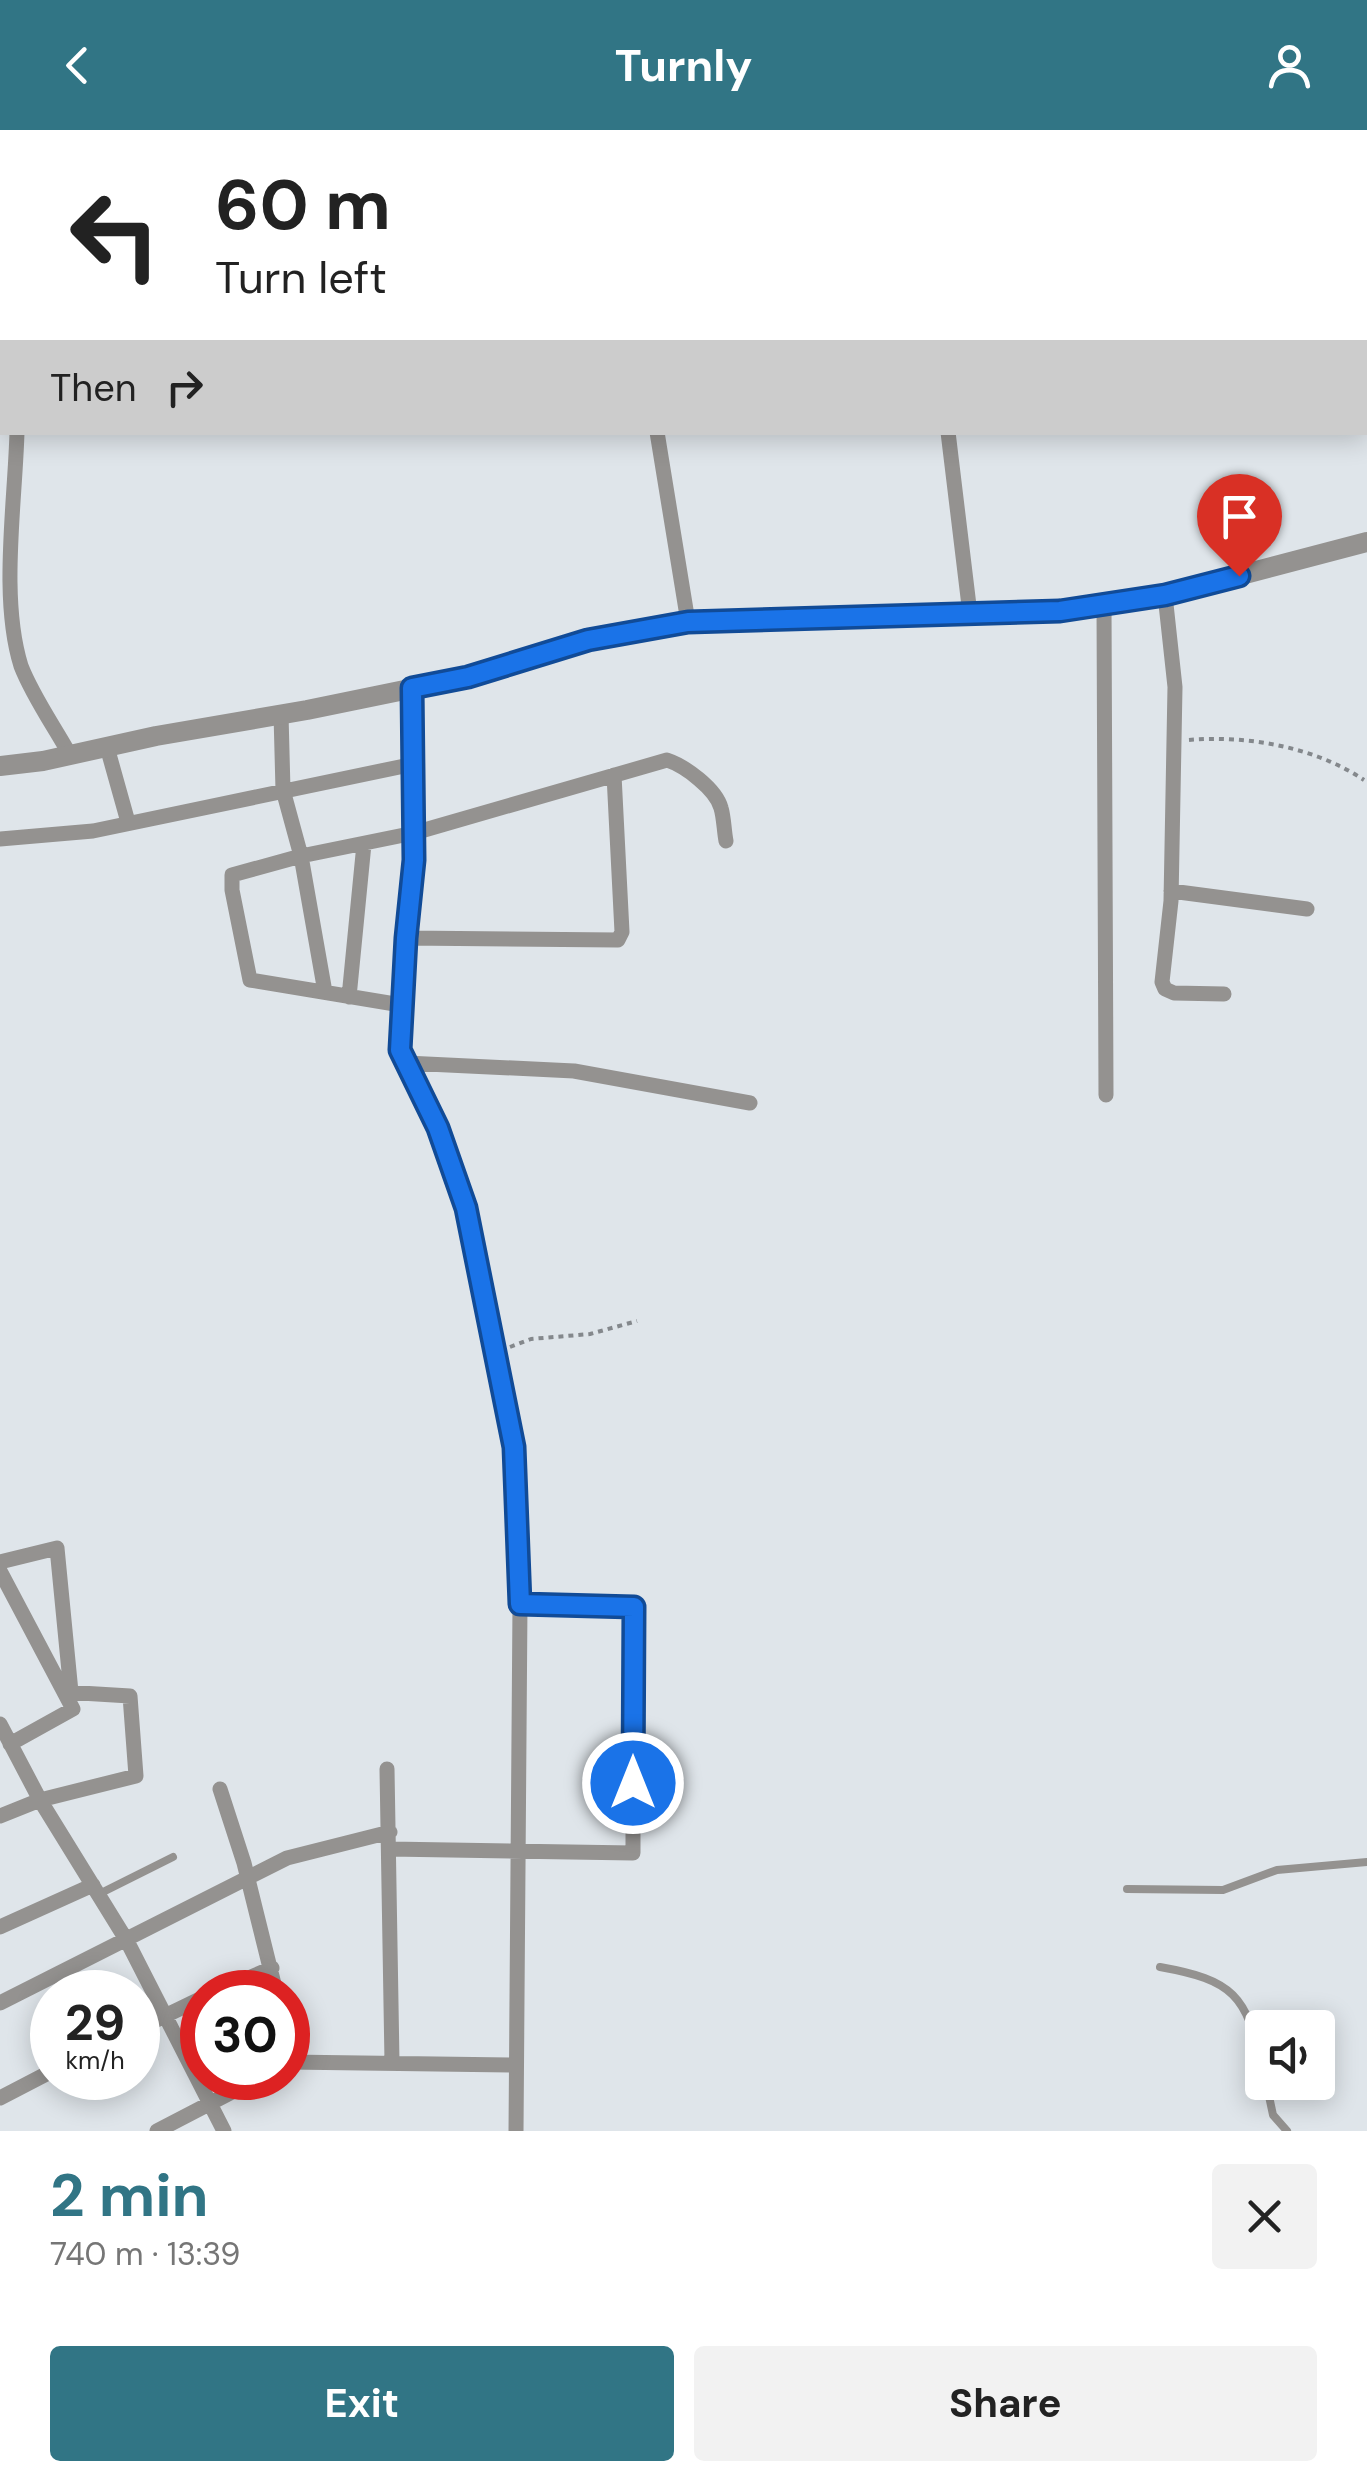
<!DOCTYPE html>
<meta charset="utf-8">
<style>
body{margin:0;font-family:"DM Sans",sans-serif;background:#f2f2f2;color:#222;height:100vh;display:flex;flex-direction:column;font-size:38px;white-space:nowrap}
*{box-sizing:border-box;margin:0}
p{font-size:32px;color:#767676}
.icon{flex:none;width:55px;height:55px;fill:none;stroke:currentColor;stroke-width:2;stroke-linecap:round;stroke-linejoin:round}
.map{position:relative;height:2001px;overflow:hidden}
.details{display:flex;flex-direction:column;background:#fff;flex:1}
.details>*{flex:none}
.hud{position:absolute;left:0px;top:0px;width:1368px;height:305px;box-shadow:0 5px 25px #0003;background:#fff;color:#222;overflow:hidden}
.tools{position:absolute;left:1245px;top:1880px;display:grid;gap:20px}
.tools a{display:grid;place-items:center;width:90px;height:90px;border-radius:10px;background:#fff;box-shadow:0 5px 25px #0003;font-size:50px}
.speed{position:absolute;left:30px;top:1840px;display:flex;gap:20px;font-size:50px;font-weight:700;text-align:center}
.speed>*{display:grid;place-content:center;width:130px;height:130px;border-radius:50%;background:#fff;box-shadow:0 5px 25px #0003;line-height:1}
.speed small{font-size:25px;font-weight:400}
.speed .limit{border:15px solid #d22;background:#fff;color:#111}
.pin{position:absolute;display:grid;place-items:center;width:85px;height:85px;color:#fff;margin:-102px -42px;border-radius:50% 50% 50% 0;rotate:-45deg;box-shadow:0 0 10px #0007}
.pin .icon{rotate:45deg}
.me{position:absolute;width:110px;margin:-55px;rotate:0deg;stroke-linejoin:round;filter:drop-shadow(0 0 8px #0008)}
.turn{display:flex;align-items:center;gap:35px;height:210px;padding:0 50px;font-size:45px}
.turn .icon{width:130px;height:130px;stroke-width:2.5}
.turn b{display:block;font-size:70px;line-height:85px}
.then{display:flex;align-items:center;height:95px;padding:0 50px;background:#0003;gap:20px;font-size:38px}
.round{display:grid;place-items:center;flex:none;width:105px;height:105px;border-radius:10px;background:#f2f2f2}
.overview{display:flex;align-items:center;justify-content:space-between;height:170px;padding:0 50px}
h1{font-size:60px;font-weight:700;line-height:75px;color:#317585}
.cta{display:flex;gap:20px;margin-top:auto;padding:20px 50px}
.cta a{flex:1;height:115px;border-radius:10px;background:#317585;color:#fff;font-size:40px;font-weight:700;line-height:115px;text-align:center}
.cta a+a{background:#f2f2f2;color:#222}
header{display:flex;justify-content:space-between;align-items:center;height:130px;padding:0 50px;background:#317585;color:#fff;font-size:45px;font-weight:700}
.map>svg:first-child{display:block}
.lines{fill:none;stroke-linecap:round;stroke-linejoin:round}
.path{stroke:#84888c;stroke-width:4;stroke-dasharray:5 5;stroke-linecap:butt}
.service{stroke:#949290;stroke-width:8}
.minor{stroke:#949290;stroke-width:15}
.tertiary{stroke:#949290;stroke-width:20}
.route-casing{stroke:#114b97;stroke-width:25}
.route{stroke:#1a73e8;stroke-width:18}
</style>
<header><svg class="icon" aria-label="back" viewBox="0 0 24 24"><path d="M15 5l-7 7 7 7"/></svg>Turnly<svg class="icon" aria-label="person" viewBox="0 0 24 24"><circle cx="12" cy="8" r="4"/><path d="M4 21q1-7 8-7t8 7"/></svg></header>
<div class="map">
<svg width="1367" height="2001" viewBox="0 0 1367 2001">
<rect width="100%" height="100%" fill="#dfe5ea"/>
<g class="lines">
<path class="path" d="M1189 610C1247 605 1315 617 1364 650
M510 1217 531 1209 590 1204 637 1191"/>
<path class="service" d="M1127 1759 1223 1760 1277 1740 1367 1732
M99 1764 173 1727
M1160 1837C1233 1850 1247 1865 1262 1937
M1266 1952 1273 1985 1287 2001"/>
<path class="minor" d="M494 2V0
M665 2V0
M1365 241 1367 242
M17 302C15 374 0 469 21 536 33 567 54 596 70 625
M657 302 688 492
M948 302 970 484
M1165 465 1175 557 1171 771 1162 852 1165 859 1174 863 1224 864
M1104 474 1106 965
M413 558 414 730 406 808 400 921 438 999 466 1078 514 1317 520 1474 516 2001
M281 584 283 660 301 726 325 862
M107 617 128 692
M0 709 93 701 414 634
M1171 761 1307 779
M406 808 618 810 622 802 614 645
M349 867 364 714
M401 875 250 850 232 760V745L301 726 414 703 667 630C685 636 716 659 721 678 724 688 724 701 726 711
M406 933 574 941 750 973
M0 1432 57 1418 71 1562
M0 1441 73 1579 10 1614
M0 1594 40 1670 127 1811 224 2001
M387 1639 392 1932
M220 1659 244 1733 276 1862
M0 1686 40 1670 136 1646 130 1566 64 1562
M390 1719 633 1723V1477L520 1474
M0 1797 93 1755
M216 1862 272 1838
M0 1873 287 1728 390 1702
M138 1899 202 1868
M288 1932 516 1935
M0 1968 52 1941
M157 2001 259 1948"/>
<path class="tertiary" d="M0 636 43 631 156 606 307 580 468 547 589 510 688 492 1061 481 1165 465 1367 412"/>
</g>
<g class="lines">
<defs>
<path id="route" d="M633 1653 634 1477 520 1474 514 1317 466 1078 438 998 400 920 406 808 414 730 412 558 468 547 588 510 688 492 1060 481 1165 465 1239 446"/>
</defs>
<use href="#route" class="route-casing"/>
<use href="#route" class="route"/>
</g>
</svg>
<div class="tools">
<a><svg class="icon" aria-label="sound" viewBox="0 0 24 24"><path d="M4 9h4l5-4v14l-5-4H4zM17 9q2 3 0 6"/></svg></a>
</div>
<div class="speed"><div>29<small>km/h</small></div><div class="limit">30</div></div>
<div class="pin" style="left:1239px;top:446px;background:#d93025"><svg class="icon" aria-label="arrive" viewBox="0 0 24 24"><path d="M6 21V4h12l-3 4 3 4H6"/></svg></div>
<svg class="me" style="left:633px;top:1653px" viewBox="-20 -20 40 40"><circle r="17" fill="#1a73e8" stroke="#fff" stroke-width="3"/><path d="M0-11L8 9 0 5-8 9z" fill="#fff"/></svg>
<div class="hud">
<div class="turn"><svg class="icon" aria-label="left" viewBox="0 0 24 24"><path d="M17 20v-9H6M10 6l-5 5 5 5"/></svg><div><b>60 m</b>Turn left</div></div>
<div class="then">Then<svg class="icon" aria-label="right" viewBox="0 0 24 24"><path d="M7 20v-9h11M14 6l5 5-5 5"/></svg></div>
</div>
</div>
<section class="details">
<div class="overview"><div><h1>2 min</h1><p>740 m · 13:39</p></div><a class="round"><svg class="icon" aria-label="close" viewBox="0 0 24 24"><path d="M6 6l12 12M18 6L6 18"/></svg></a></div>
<div class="cta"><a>Exit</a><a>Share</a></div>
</section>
